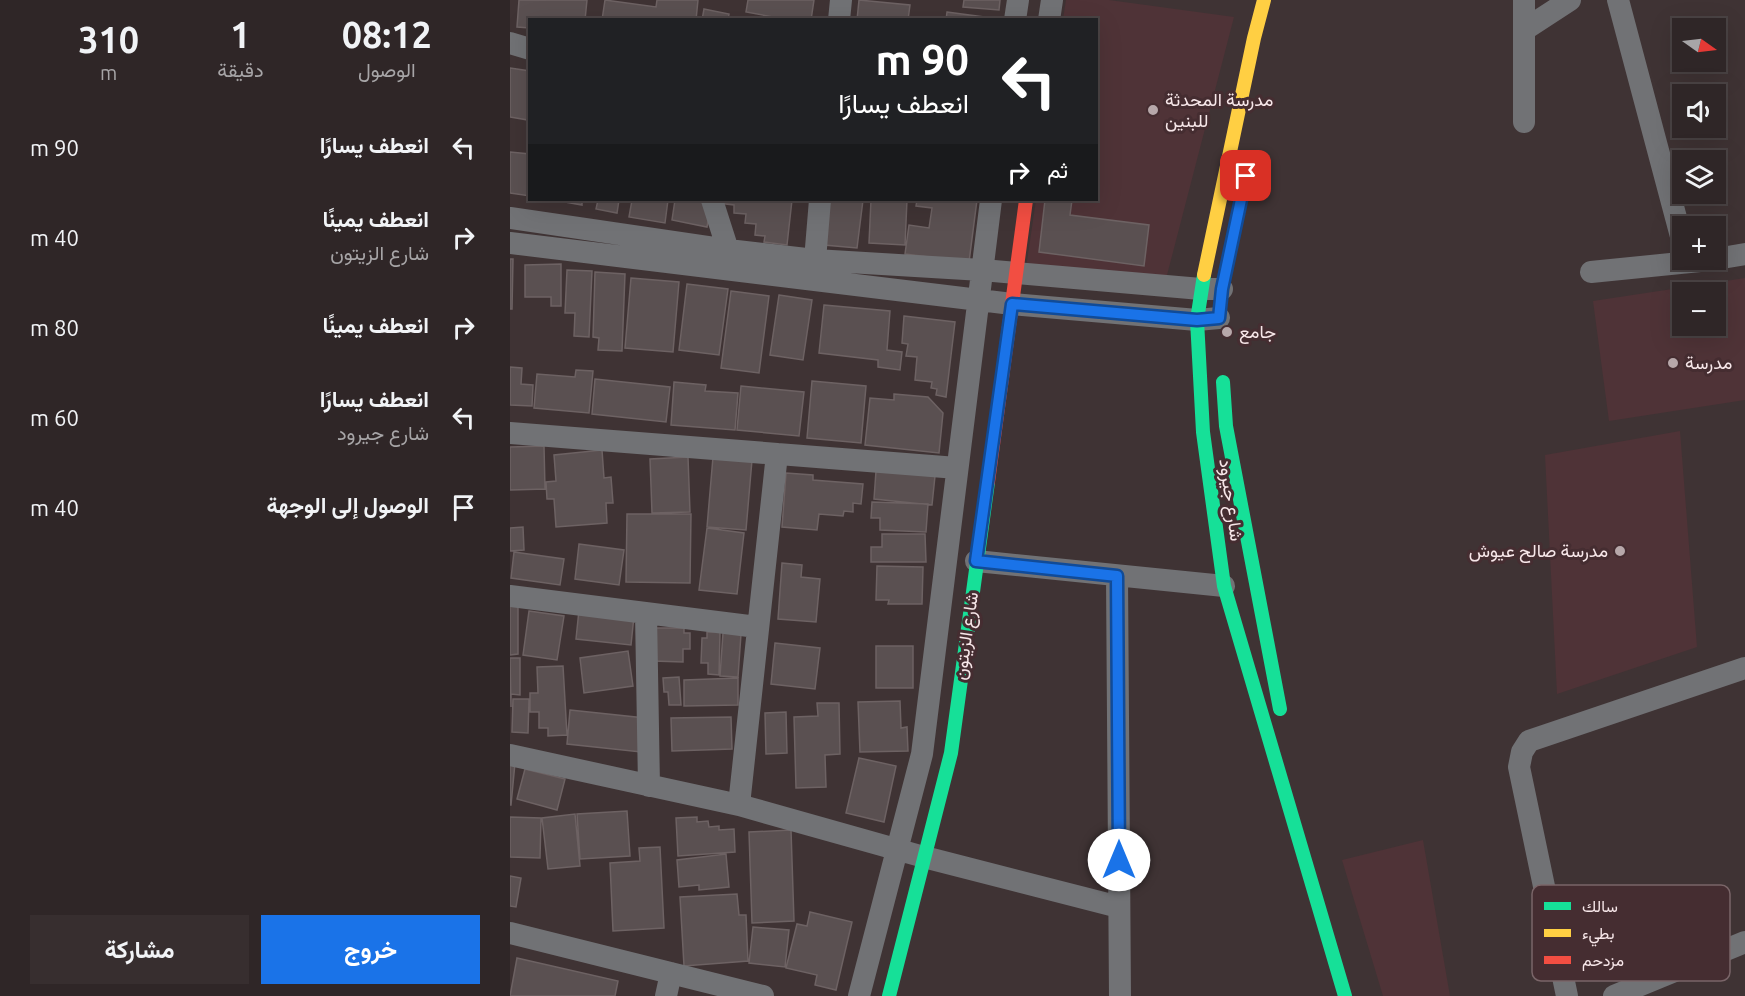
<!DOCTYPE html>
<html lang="ar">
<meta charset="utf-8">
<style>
body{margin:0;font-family:Ubuntu,Vazirmatn,sans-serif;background:#372e2f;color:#f1f3f6;direction:rtl;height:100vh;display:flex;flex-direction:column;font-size:22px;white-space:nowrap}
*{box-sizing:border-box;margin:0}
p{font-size:20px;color:#a7a5a7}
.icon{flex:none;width:33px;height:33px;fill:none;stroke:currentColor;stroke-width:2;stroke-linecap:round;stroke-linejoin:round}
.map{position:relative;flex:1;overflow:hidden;direction:ltr}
.side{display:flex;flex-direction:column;background:#2f2627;width:510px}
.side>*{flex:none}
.hud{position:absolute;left:18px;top:18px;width:570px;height:183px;border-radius:0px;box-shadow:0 6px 24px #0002,0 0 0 2px #4a4344;direction:rtl;background:#202124;color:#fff;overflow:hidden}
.needle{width:39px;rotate:104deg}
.fabs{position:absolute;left:1162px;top:18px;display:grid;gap:12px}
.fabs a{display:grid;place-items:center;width:54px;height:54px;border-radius:0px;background:#2f2627;box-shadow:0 6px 24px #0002,0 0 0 2px #4a4344;font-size:30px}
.pin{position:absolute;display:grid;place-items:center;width:51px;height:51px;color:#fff;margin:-26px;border-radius:12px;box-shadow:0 3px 9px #0006}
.me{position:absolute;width:66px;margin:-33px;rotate:0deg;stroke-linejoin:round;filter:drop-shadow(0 0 4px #0008)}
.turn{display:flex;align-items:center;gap:21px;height:126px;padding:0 30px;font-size:27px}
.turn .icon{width:78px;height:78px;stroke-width:2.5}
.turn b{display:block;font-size:42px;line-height:51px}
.then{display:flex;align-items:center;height:57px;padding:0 30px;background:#0003;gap:12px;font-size:22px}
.eta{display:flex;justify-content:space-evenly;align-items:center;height:102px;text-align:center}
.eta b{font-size:36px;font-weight:700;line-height:42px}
.button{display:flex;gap:12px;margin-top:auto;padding:12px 30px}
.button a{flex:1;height:69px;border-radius:0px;background:#1a73e8;color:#fff;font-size:24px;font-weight:700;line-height:69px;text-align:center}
.button a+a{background:#372e2f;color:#f1f3f6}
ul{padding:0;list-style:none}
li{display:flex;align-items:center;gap:18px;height:90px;padding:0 30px}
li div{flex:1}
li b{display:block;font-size:22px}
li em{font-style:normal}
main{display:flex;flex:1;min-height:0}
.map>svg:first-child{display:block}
.built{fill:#4f3337;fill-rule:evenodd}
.building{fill:#5a5051;stroke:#6d6263;stroke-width:1.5}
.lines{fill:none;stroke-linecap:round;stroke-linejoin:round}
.street{stroke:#717275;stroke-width:22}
.fast{stroke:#16e098;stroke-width:14}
.slow{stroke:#ffcf43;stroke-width:14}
.jam{stroke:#f24e42;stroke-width:14}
.route-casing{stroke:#114b97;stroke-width:15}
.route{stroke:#1a73e8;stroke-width:10}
.poi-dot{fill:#b7a8aa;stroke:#452d31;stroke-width:2}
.labels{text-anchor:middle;stroke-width:6;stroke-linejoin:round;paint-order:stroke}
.poi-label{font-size:18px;fill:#f7e7e9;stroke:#452d31;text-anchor:start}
.street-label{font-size:18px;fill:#f7e7e9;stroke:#452d31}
.key{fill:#452d31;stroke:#7a6568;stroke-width:1.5}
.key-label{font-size:16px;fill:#f7e7e9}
</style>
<main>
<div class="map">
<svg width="1235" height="996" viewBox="0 0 1235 996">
<rect width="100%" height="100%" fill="#3f3334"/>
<path class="built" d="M556 0H599L724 17 656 279 516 268 526 200H586V20L553 19Z
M1235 278V400L1099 421 1083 301ZM1173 292H1206V326H1173Z
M1170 431 1187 647 1047 694 1035 455Z
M913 840 940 996H873L832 860Z"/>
<path class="building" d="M9 0H77L75 20H20V28L7 27Z
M95 0 146 7 147 0H188L186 20H92Z
M238 0H304L301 20H279L236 12Z
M349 0 400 5 398 20H347Z
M454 0H490L489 10 453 7Z
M194 9 219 14 218 20H192Z
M437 12 489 19V20H436Z
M0 68 20 71 18 120 0 117Z
M0 152 20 154V196L0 193Z
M44 200H79H72V205Z
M88 200H109L107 213 86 209Z
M122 200H158L155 223 119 217Z
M165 200H193L201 206 197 227 162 220Z
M209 200H282L277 245 254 242 255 236 245 235 246 224 235 223 236 214 224 213V205L208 203Z
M320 200H353L347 248 314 245Z
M361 200H397L395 245 359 243Z
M407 200H467L459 262 395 254 399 225 419 228 422 208 406 206Z
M535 200H562L560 215 639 225 634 266 529 252Z
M0 259H3L2 309H0Z
M51 264V306H41V297H15V265Z
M57 270 82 271 79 337 64 336 65 313H55Z
M85 272 115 274 112 351 88 350 89 338 83 337Z
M121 278 169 282 163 352 115 348Z
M177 284 218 289 209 355 169 350Z
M221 291 259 296 249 373 211 368Z
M269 295 302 300 293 360 260 355Z
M314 305 380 311 377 350 392 352 390 370 368 367V360L309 353Z
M394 316 445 322 436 397 426 395 427 389 421 388 422 382 405 380 407 357 396 356 398 344 392 343Z
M0 367 12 368 11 384 23 385 22 406 0 405Z
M66 370 83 371 79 413 24 408 27 374 65 377Z
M85 379 160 387 156 422 82 414Z
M302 381 356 386 351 443 297 438Z
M164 382 196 385 195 391 228 393 225 430 161 425Z
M231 386 294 392 289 436 227 430Z
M384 394 418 397 433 413 429 453 355 445 360 398 384 400Z
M34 446 35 489 0 490V447Z
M92 450 94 478 101 477 103 503H96L97 523 46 527 44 499H37L36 482 46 481 44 455Z
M178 457 180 512 142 513 140 459Z
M203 457 242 460 236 530 197 527Z
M366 471 425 476 422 505 364 499Z
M276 473 303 475V480L353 484 351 504 343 503V512L334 511 333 516 309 514 307 530 272 527Z
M362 502 418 504 416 532 370 530V518H361Z
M117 514H181L180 583 116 582Z
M13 527 14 550 0 551V528Z
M197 528 234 533 227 594 189 590Z
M372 534H415L416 562H361V547H372Z
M69 544 114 550 109 585 65 579Z
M4 552 54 559 50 585 1 578Z
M272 563 292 565 291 577 310 579 306 622 268 619Z
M367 566 413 567 412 604H378L379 600H366Z
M0 605H8V654L0 655Z
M69 610 124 616 121 645 66 639Z
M19 611 54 616 47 660 13 655Z
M144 628H174V633H180V649H173V662L143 661Z
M197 632H210L209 675 198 674V663H191L192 638H197Z
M213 633 231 634 228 677 210 676Z
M265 643 310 648 305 689 261 684Z
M366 646H403V688H366Z
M118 651 123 686 74 693 70 658Z
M0 658H10V695L1 694V707Z
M53 666 57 735 38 736V728H29V712H20V693H28L27 667Z
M169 677 171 705H159L158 692H154L153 678Z
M228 678V705L174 706V680Z
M3 699H19L18 733 2 732Z
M390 701 391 728 397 727 398 751 350 752 348 702Z
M307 703H329L330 754 315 755 316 787 286 788 284 717 308 716Z
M60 710 135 718 131 752 57 744Z
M276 712 277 753 256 754 255 713Z
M221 717 222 749 162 751 161 718Z
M349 758 386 766 374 822 336 813Z
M0 763H5L1 805H0Z
M15 769 55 779 47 810 7 799Z
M117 811 120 856 70 859 67 814Z
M65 814 70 866 38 869 32 818Z
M0 817 31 818 30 858 0 857Z
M187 817V822L198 821 199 827 209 826V830L224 829 225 852 168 856 166 818Z
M281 830 284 921 242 923 239 832Z
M150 847 154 928 103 931 100 863 130 861 129 848Z
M216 854 219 887 189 890V885L169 887 167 860Z
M0 876 11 878 6 907 0 906Z
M227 894 229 915H236L238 961 174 966 170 897Z
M300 912 342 922 326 990 305 985 307 975 276 968 287 924 297 926Z
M243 927 279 930 275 967 239 963Z
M7 958 108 981 105 996H0Z"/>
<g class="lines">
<path class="street" d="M1014 0V122
M1108 0 1173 244
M329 20 331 0
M505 20 508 0
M539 20 542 0
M1014 30 1060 0
M0 43 20 49
M202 200 218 250
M0 218 218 250 305 260 472 270 691 289H712
M0 243 502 304 687 320 709 318
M1206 259 1235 254
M305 260 310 200
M1081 272 1200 260
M0 433 447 468
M466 561 714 586
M607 576 610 996
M0 596 247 627
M136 613 139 786
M0 755 229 805 414 857 609 907
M229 805 267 454
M0 933 253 996
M156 996 161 973
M349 996 412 754 481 200
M1057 996 1009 767 1012 752 1019 741 1235 668
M1104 996 1235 942"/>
<path class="fast" d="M694 275 687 320 693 432 714 586 835 996
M713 382 716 426 770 709
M379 996 441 753 478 482"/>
<path class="slow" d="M694 275 744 38 754 0"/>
<path class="jam" d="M478 482 516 200"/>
</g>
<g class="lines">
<defs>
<path id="route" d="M609 860 607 576 466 561 502 304 687 320 709 318 712 289 736 176"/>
</defs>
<use href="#route" class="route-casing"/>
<use href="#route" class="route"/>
</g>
<g class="poi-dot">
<circle cx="643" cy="110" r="6"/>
<circle cx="717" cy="332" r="6"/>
<circle cx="1163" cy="363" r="6"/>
<circle cx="1110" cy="551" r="6"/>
</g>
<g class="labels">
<g class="poi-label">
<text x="655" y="106">مدرسة المحدثة<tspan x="655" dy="21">للبنين</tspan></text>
<text x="729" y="338">جامع</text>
<text x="1175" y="369">مدرسة</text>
<text x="1098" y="557" text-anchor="end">مدرسة صالح عيوش</text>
</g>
<g class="street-label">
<text transform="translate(721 500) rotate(82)" y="6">شارع جيرود</text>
<text transform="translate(456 636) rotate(-82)" y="6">شارع الزيتون</text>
</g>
</g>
<rect x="1022" y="885" width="198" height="96" rx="9" class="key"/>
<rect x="1034" y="902" width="27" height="8" fill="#16e098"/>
<rect x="1034" y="929" width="27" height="8" fill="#ffcf43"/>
<rect x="1034" y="956" width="27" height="8" fill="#f24e42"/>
<g class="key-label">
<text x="1072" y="912">سالك</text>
<text x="1072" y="939">بطيء</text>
<text x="1072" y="966">مزدحم</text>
</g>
</svg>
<div class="fabs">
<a><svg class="needle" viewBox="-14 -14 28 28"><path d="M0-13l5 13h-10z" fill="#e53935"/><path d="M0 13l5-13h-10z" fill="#a7a5a7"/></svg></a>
<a><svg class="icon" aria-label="sound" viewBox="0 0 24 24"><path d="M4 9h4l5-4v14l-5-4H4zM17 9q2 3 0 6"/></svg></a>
<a><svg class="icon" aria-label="layers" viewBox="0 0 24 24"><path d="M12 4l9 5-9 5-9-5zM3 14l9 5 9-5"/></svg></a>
<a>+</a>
<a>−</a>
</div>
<div class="pin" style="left:736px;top:176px;background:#d93025"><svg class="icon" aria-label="arrive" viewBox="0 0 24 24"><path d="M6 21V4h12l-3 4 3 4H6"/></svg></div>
<svg class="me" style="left:609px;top:860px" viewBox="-20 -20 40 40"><circle r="19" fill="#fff"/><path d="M0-13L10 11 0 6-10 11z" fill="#1a73e8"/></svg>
<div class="hud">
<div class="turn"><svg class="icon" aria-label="left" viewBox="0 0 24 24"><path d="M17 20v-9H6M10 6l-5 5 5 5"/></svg><div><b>90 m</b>انعطف يسارًا</div></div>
<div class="then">ثم<svg class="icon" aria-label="right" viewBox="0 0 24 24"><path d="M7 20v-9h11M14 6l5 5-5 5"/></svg></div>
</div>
</div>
<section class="side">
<div class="eta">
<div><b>08:12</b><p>الوصول</p></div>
<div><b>1</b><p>دقيقة</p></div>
<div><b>310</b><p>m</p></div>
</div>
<ul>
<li><svg class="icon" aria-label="left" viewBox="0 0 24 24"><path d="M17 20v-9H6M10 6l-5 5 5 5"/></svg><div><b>انعطف يسارًا</b></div><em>90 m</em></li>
<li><svg class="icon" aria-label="right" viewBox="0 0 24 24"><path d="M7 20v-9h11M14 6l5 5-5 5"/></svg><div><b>انعطف يمينًا</b><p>شارع الزيتون</p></div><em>40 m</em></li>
<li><svg class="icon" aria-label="right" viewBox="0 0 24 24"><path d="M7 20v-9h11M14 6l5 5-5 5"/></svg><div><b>انعطف يمينًا</b></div><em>80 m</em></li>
<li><svg class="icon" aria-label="left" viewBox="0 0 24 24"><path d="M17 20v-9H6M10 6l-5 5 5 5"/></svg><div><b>انعطف يسارًا</b><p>شارع جيرود</p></div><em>60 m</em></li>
<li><svg class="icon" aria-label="arrive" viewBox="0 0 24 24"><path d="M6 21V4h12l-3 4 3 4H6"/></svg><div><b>الوصول إلى الوجهة</b></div><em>40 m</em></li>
</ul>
<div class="button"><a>خروج</a><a>مشاركة</a></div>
</section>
</main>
